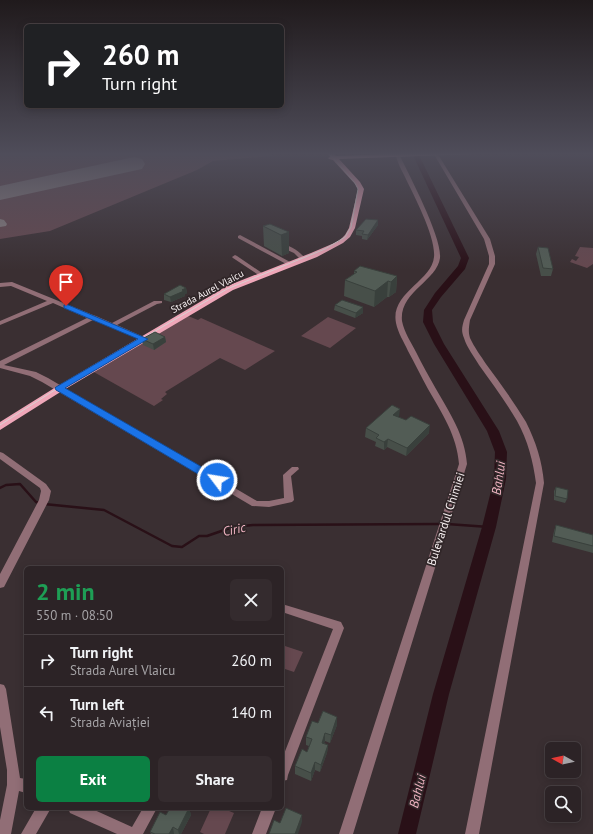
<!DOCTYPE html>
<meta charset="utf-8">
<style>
body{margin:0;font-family:"PT Sans",sans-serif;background:#342b2e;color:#f1f3f6;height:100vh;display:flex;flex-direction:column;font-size:15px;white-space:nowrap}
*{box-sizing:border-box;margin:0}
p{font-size:13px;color:#a6a4a7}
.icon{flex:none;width:22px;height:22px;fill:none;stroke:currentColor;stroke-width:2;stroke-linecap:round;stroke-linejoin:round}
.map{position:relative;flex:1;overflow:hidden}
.drawer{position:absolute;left:24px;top:566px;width:260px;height:244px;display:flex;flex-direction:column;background:#2c2326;border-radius:6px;box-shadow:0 2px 10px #0003,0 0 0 1px #484043}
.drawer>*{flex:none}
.guide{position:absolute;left:24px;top:24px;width:260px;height:84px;border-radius:6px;box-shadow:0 2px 10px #0003,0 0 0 1px #484043;background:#202124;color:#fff;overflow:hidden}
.needle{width:26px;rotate:278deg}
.buttons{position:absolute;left:545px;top:742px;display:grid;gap:8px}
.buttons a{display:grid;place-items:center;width:36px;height:36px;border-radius:6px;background:#2c2326;box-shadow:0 2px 10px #0003,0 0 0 1px #484043;font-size:20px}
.pin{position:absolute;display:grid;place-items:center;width:34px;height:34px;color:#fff;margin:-41px -17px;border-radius:50% 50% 50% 0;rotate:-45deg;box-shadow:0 0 4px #0007}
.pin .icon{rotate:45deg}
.me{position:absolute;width:44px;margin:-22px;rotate:301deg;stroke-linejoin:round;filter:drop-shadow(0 0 3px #0008)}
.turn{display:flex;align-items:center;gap:14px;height:84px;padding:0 12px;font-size:18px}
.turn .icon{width:52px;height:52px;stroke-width:2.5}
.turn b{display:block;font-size:28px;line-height:34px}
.round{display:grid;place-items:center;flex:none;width:42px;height:42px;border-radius:6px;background:#342b2e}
.summary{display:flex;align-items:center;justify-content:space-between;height:68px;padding:0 12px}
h1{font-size:24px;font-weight:700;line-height:30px;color:#1e9e55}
.action{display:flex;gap:8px;margin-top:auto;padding:8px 12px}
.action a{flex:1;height:46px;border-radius:6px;background:#0b8043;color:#fff;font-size:16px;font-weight:700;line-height:46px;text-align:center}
.action a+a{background:#342b2e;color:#f1f3f6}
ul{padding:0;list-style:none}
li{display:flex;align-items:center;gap:12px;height:52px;padding:0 12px;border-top:1px solid #484043}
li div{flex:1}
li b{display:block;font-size:15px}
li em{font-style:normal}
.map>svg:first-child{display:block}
.green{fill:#65484f}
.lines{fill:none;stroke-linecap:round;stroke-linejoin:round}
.stream{stroke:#291017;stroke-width:2.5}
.river{fill:#291017;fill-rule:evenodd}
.taxiway{fill:#898082;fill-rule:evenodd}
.runway{fill:#898082;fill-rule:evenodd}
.minor{fill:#916e76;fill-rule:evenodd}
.major{fill:#efa7b9;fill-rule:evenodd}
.tram{stroke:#d8d0d1;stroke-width:1}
.wall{fill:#474f49}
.shaded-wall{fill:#39403c}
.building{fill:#525c55;stroke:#39403c}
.route{fill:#1a73e8;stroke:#114b97}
.labels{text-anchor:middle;stroke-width:3.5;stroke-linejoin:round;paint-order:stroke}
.far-street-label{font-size:10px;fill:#f8f1f2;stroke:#302628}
.street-label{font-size:12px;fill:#f8f1f2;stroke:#302628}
.water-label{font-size:13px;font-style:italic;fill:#f0b4c2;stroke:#302628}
</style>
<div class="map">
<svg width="593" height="834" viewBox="0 0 593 834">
<rect width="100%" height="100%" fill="#3a2f32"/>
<path class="green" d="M0 153H269L272 156 213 161 197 170 50 231 0 239Z
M580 247 593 248V264L587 268 570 262 572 259 576 261 579 257 575 256Z
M188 316 198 320 201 318 275 351 245 370 220 358 165 392 167 394 161 399 163 400 154 406 92 371Z
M328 317 356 328 330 348 301 336Z
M285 646 303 652 294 672 282 668V653Z
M211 808H222L234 813 225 834H204L200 832Z"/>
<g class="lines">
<path class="stream" d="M0 488 6 485 20 484 36 502 40 503
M44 504 104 510 172 546 182 547 199 536H207L233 527 253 525 441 524
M447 524 489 527"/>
<path class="river" d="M412 153H418L469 258 465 269 441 297 432 310 433 322 444 344 499 431 507 452 506 479 496 527 449 694 416 834H398L433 694 482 527 494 479 495 452 487 431 434 344 423 322 424 310 435 293 458 266 461 258Z"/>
<path class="taxiway" d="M0 219 4 220 7 224 6 226 0 227Z"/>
<path class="runway" d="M134 157 142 159 145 164 142 169 0 200V186Z"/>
<path class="minor" d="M396 155 400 156C410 177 442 237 440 258 437 281 399 292 402 321 404 332 411 342 416 352 422 364 429 377 436 389 450 413 465 436 467 464L353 834H339L459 464C457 436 442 413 428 389 421 376 415 364 408 351 404 342 398 333 396 323 390 293 432 281 434 257 436 237 414 196 405 177 402 171 397 162 396 155Z
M435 155 439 156 490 239 495 256V264L470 320C469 327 468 331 470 338 474 347 481 356 486 364 500 383 514 402 526 422 536 442 542 461 544 483L479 834H465L536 483C533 461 528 441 517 421 506 402 492 383 479 365 474 356 467 348 464 338 461 331 462 327 464 320L489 264V256L484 239 435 156Z
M240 235 292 263 293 264 292 265H288L238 238V236Z
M278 244C287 243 298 250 304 257L299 258 294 253 278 246Z
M235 255 237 256 265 275 264 276H260L233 258 232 257Z
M12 282 93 315 96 316 112 323 154 301H162V303L157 304 117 325 146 338 147 339 146 340H142L93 320 4 365 36 372 48 378 257 501H269L284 498 283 475 292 467H298L299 469 291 476 294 500 292 502 269 507 252 506 42 382 30 376 0 368V361L87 318 53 303 0 325V321L47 301 11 286 0 287V283Z
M0 452 3 453 46 484 51 491 49 500 4 587 0 588V574L39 500 41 491 40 488 0 459Z
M282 604 341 622 344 628 288 775 287 780 282 781V759L333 629 282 612Z
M0 684 4 685 6 689 20 778 26 779V793L19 791 11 834H0V820L7 785V770L0 727Z
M36 808H51L36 834H21Z
M68 808H90L132 827 143 808H157L143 834H117L70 813Z
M262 808H276L266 834H252Z"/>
<path class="major" d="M328 153H333L336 156 429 153H501L339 159 360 182 364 189 355 228 350 237 343 243 317 257 233 290 62 391 0 430V422L56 387 227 286 311 253 339 241 345 235 349 228 358 189 355 184 333 160 329 159 328 158 330 157Z"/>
<path class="tram" d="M0 425 58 388 227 289 325 249 345 237 351 227 358 189 355 183 329 153"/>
</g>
<path class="wall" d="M378 220V225L367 240 362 239V236L356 235V230Z
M263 226 289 232V253L282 256 264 246Z
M538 247 553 269 551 276H541L536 254Z
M354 271 397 276 396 292 389 297H387L374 307 344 296 345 280 354 274Z
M186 288 187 293 184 295 185 296 171 302 164 300V294Z
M335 305 363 307V313L355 318 334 310Z
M165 337 166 342 154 350 143 345 142 339Z
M399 417 429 433 406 456 387 447 384 450 375 446 376 442 365 437 366 428Z
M556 487 567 499 565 503 554 500V491Z
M556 525 593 535V553L552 542 554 531Z
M318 723 337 725 330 743 325 741 324 743 328 745 327 753 320 772 315 770 311 781 295 774V766L307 752 309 746 306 745V737Z
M170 808H189L191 815 181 834H151L150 832 166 815Z"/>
<path class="shaded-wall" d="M378 220V225L367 240 368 235Z
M289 232V253L282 256 281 235Z
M397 276 396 292 389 297 391 282Z
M388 281 387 297 374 307 375 291Z
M186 288 187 293 184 295 185 296 171 302 170 297Z
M363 307V313L355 318 356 313Z
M165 337 166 342 154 350 153 344Z
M400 409 399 417 393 415Z
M430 425 429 433 406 456 407 448Z
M388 439 387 447 384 450V442Z
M337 717V725L330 743 331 735Z
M325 733V741L321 751 322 743Z
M328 745 327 753 320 772 321 765Z
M315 762V770L311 781V773Z
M189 808 191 815 181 834H179L178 830Z
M302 815V822L298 834H295Z
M173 827 174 834H169Z"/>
<path class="building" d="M366 219 378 220 368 235 362 234 364 231 356 230Z
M270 224 289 232 281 235 263 226Z
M538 247 548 248 553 269 543 268Z
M360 266 397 276 391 282 388 281 375 291 345 280 357 272 354 271Z
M180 285 186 288 182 290 184 291 170 297 164 294Z
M342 300 363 307 356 313 335 305Z
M155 332 165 337 153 344 142 339Z
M392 405 400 409 393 415 406 420 411 416 430 425 407 448 388 439 384 442 376 438 379 435 366 428Z
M556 487 568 490 567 499 555 496Z
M556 525 593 535V546L554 536Z
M323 711 337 717 331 735 325 733 322 743 328 745 321 765 315 762 311 773 295 766 302 749 307 752 312 739 306 737 312 721 318 723Z
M170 808H189L178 830 173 827 169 834H155L150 832 160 812 166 815Z
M286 808 302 815 295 834H269L274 820 280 823Z"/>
<linearGradient id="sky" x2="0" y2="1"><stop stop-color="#201a1c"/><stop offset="0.57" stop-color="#4f4d5a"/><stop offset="1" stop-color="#4f4d5a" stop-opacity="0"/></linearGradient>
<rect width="593" height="270" fill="url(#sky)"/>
<path class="route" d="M66 304 148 339 65 388 221 478 222 480 221 483H213L56 390 55 388 56 387 138 339 64 308V305Z"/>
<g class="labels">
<g class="far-street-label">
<text transform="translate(207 291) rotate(-28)" y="4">Strada Aurel Vlaicu</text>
</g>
<g class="street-label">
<text transform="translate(446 519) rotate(-72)" y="4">Bulevardul Chimiei</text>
</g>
<g class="water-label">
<text transform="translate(498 478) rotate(-82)" y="5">Bahlui</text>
<text transform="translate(234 529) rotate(-12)" y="5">Ciric</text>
<text transform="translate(417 791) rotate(-76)" y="5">Bahlui</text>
</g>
</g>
</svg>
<div class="buttons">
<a><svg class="needle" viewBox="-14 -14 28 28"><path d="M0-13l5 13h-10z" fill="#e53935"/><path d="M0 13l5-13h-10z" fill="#a6a4a7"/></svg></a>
<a><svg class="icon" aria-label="search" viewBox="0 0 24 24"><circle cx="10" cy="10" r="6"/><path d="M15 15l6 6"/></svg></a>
</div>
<div class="pin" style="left:66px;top:306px;background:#d93025"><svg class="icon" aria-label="arrive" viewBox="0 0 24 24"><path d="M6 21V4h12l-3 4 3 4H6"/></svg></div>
<svg class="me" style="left:217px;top:480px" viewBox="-20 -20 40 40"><circle r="17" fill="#1a73e8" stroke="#fff" stroke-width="3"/><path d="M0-11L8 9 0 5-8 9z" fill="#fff"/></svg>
<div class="guide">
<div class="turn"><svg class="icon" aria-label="right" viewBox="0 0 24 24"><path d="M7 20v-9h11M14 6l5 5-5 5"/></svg><div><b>260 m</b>Turn right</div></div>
</div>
<section class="drawer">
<div class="summary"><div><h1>2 min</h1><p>550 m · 08:50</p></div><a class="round"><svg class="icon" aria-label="close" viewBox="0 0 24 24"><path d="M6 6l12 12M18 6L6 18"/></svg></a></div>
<ul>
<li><svg class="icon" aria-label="right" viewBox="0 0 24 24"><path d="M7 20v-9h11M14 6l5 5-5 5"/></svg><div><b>Turn right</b><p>Strada Aurel Vlaicu</p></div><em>260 m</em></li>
<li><svg class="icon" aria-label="left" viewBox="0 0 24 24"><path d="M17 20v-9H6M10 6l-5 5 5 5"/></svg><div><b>Turn left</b><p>Strada Aviației</p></div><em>140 m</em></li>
</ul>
<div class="action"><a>Exit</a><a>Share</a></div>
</section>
</div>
